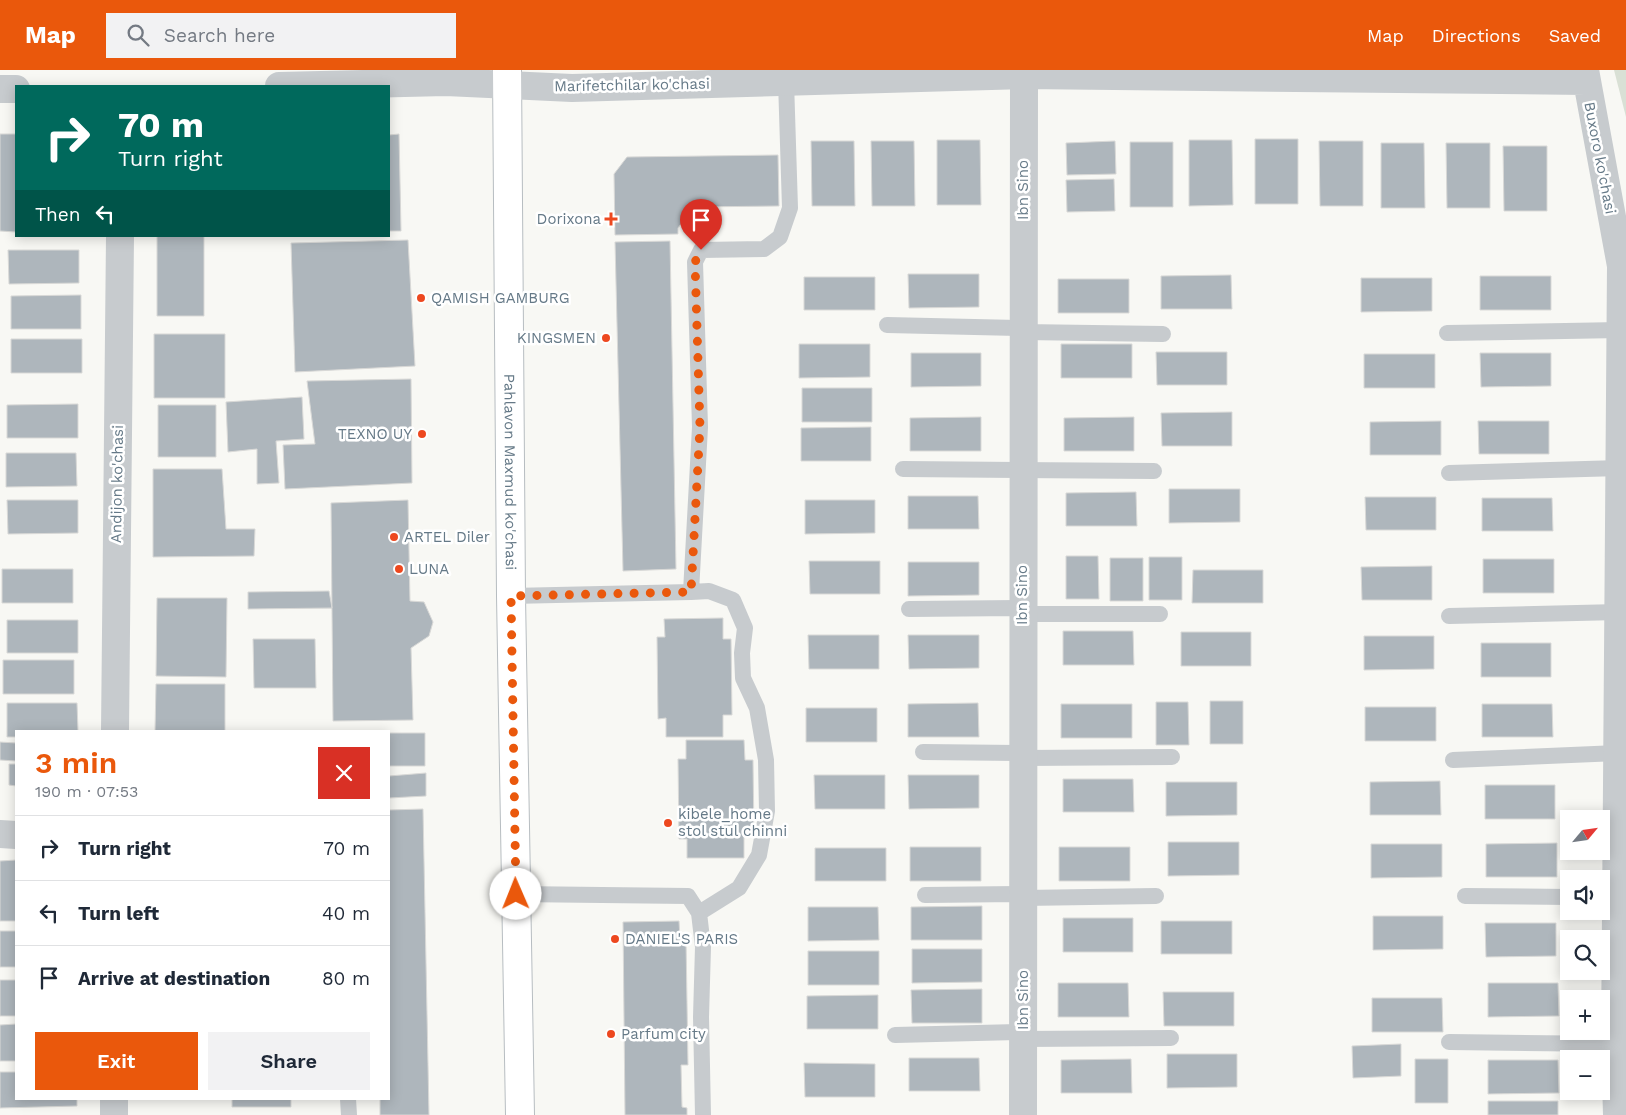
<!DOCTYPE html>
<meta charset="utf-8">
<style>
body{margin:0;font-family:"Work Sans",sans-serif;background:#f2f2f3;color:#1f2937;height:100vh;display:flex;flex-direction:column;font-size:19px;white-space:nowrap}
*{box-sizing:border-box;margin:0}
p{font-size:16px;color:#747a83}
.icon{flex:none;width:28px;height:28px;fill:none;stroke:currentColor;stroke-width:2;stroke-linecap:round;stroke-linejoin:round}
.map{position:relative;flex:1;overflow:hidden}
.sheet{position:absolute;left:15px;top:660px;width:375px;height:370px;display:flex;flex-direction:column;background:#fff;border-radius:0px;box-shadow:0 2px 12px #0003}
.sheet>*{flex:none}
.guide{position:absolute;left:15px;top:15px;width:375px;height:152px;border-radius:0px;box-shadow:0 2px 12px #0003;background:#00695c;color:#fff;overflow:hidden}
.needle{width:32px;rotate:61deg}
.controls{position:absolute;left:1560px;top:740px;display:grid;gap:10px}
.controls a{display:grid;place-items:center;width:50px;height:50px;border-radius:0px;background:#fff;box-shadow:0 2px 12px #0003;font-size:25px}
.pin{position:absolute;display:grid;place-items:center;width:42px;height:42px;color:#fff;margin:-51px -21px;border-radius:50% 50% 50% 0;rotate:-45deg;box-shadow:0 0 5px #0007}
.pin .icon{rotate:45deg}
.me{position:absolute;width:55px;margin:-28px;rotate:359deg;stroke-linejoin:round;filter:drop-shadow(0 0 4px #0008)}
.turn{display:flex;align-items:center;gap:18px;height:105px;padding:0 20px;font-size:22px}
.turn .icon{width:65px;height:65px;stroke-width:2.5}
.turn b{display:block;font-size:35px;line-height:42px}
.then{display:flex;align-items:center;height:48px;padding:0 20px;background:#0003;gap:10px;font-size:19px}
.round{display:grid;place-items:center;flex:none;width:52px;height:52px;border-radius:0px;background:#f2f2f3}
.head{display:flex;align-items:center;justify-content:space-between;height:85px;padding:0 20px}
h1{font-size:30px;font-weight:600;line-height:38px;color:#ea580c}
.action{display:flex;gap:10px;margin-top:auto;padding:10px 20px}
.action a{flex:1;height:58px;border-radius:0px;background:#ea580c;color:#fff;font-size:20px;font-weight:600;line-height:58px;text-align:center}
.action a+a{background:#f2f2f3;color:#1f2937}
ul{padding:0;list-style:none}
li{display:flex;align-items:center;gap:15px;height:65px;padding:0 20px;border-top:1px solid #e0e1e3}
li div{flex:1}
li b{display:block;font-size:19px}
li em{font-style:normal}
header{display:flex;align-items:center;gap:30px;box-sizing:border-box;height:70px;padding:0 25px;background:#ea580c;color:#fff}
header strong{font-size:24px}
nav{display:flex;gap:28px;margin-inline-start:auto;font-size:18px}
.search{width:350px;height:45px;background:#f2f2f3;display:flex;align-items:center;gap:12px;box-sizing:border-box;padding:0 18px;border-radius:0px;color:#747a83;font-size:19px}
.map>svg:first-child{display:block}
.green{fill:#d9e0d5}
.building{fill:#aeb6bc;stroke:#d9d9d7}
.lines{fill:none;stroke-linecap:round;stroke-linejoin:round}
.secondary-casing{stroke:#b7bdc1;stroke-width:30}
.lane{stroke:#c7cbce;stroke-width:16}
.street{stroke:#c7cbce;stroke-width:28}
.secondary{stroke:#fff;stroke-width:28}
.route{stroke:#ea580c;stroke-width:9;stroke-dasharray:0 16.2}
.poi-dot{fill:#ed481f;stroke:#fff;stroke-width:2}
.labels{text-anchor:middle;stroke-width:5;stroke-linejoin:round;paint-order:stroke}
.street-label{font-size:15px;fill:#657987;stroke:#fff}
.poi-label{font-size:15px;fill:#657987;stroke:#fff;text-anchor:start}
</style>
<header>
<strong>Map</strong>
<div class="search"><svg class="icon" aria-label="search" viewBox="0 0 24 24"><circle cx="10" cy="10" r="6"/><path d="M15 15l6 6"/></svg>Search here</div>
<nav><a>Map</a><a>Directions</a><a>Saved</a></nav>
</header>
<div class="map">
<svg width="1626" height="1045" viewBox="0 0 1626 1045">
<rect width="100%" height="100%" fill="#f8f8f4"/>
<path class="green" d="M1614 0H1626V47Z"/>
<path class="building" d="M0 64H16V162L0 161Z
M399 64 401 161H389V65Z
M1255 69H1298V134H1255Z
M937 70H980L981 135H937Z
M1189 70H1232L1233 135 1189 136Z
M811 71H854L855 136H812Z
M871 71H914L915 136H872Z
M1115 71 1116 104 1067 105 1066 73Z
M1319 71H1363V136H1320Z
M1130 72H1173V137H1130Z
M1381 73H1424L1425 138H1381Z
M1446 73H1490V138H1447Z
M1503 76H1547V141H1504Z
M778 85 779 136 692 137V148H685L678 158V164L615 165 614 104 627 87Z
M1114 109 1115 141 1067 142 1066 110Z
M157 166H204V246H157Z
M408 170 415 296 295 302 291 173Z
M670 171 676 499 623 501 615 172Z
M8 180H79V213L9 214Z
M908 204H979V237L909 238Z
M1231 205 1232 239H1161V206Z
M1480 206H1551V240H1480Z
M804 207H875V240H804Z
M1361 208H1432V241L1361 242Z
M1058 209H1129V243H1058Z
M81 225V259H11V226Z
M154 264H225V328H154Z
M11 269H82V303H11Z
M799 274H870V307L799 308Z
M1061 274H1132V308H1061Z
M1156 282H1227V315H1157Z
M911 283H981V316L911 317Z
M1480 283H1551V316L1481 317Z
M1364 284H1435V318H1364Z
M411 309 412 413 285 419 283 375 315 374 307 311Z
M802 318H872V352H802Z
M302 327 304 369 276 371 279 413 257 414V379L228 382 226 332Z
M78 334V368H7V335Z
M158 335H216V387H158Z
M1232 342V376H1162L1161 343Z
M981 347V381H910V348Z
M1134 347V381H1064V348Z
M1441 351V385H1370V352Z
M1478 351H1549V384H1479Z
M871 357V391H801V358Z
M6 383H76L77 416 6 417Z
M153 399H222L226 459H255L254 486 153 487Z
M1169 419H1240V452L1169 453Z
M1136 422 1137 456H1066V423Z
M908 426H978L979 459H908Z
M1365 427H1436V460H1366Z
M1482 428H1552L1553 461H1482Z
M7 430H78V463L8 464Z
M408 430 410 531 424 532 433 552 429 566 411 578 413 650 333 651 331 433Z
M805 430H875V463L805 464Z
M1066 486H1098L1099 529H1066Z
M1149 487H1182V530H1149Z
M1110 488H1143V531H1110Z
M1483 489H1554V523H1483Z
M809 491H880V524H810Z
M908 492H979V525L908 526Z
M1432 496V530H1362L1361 497Z
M2 499H73V533H2Z
M1193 500H1263V533H1192Z
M329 521 332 538 248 539V522Z
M157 528H227L226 607 156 606Z
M723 548V569H731L732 645H723V667H666V648L658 649 657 567H665L664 549Z
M7 550H78V583H7Z
M1063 561H1133L1134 595H1063Z
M1181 562H1251V596H1181Z
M808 565H879V599H809Z
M908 565H979V598L909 599Z
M1364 566H1434V599L1364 600Z
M253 569H315L316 618H254Z
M1481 573H1551V607H1481Z
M3 590H74V624H3Z
M156 614H225V661H155Z
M1210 631H1243V674H1210Z
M1156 632H1188L1189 675H1156Z
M7 633H77L78 661H16V667H7Z
M978 633 979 667H908V634Z
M1061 634H1132V668H1061Z
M1482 634H1552L1553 667H1482Z
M1365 637H1436V671H1365Z
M806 638H877V672H806Z
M389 663H425V696H389Z
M686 670H744L745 690H753L754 766H744V788H687V769H679L678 689H686Z
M0 672 16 673V691L0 690Z
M9 694H16V716L9 715Z
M426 703V726L389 728V706Z
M814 705H885V739H815Z
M908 705H979V738L909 739Z
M1063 709H1133L1134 742H1063Z
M1440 711 1441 745H1370V712Z
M1166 712H1237V745L1166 746Z
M1485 715H1555V749H1485Z
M423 739 429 1045H380V1029H389V740Z
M1168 772H1239V805L1168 806Z
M1557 773V807H1486V774Z
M1371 774H1442V807L1371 808Z
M910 777H981V811H910Z
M1059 777H1130V811H1059Z
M815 778H886V811H815Z
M16 790V851H0V791Z
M982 836V870H911V837Z
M808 837H878L879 870 808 871Z
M1373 846H1443V879L1373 880Z
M1063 848H1133V882H1063Z
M679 851 680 869H686L688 995H681L682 1037 687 1038V1045H625L623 852Z
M1161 851H1232V884H1161Z
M1485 853H1556V886L1486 887Z
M0 861H16V897H0Z
M912 879H982V912L912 913Z
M808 881H879V915H808Z
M0 910H16V946H0Z
M1058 913H1128L1129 947H1058Z
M1488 913H1558L1559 946 1488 947Z
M982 919V953H912L911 920Z
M1163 922H1234V956H1164Z
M878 925V959H807V926Z
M1372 928H1442L1443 962H1372Z
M16 954V991H0V955Z
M1401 974V1006L1353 1008 1352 976Z
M1167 984H1237V1017L1167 1018Z
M909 988H979L980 1021H909Z
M1131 989 1132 1023H1061V990Z
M1415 989H1448V1033H1415Z
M1488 990H1558L1559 1023 1488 1024Z
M804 993 875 994V1027H805Z
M0 1002H16V1029H77V1036L0 1038Z
M232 1029H291V1037H232Z
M1488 1031H1558V1045H1488Z"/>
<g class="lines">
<defs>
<g id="secondary">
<path id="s1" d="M507 0 511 526 520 1045"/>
</g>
</defs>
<use href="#secondary" class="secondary-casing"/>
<path class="lane" d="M887 255 1023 258
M1023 262 1163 264
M1447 263 1620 260
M903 399 1154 401
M1449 403 1620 398
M691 522 709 521 733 530 745 558 742 583 743 608 757 638 766 690 767 741 759 785 739 818 699 843
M511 526 691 522 700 357 695 192 701 180 764 179 780 167 790 138 786 11
M909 539 1022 538
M1022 544H1160
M1449 546 1619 542
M923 682 1024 683
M1023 688 1172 687
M1453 690 1618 683
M516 824 688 826 699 843 703 877 701 947 703 1045
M925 825 1023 824
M1465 826 1569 827
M1023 828 1156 826
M895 965 1023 962
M1023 969 1171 968
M1449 972 1615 974
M348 1029 349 1045"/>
<path class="street" d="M1585 0 1621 196 1615 974 1617 1045
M279 16 446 12 572 18 1024 5 1586 11
M0 19H16
M115 661 120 166
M0 764 16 765
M114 1029V1045
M1023 1045 1024 5"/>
<use href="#secondary" class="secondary"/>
</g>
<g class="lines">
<path class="route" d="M516 824 511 526 691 522 700 357 695 192 701 180"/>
</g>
<g class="poi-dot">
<path d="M608.5 141.5h5v5h5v5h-5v5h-5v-5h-5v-5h5z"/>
<circle cx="421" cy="228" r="5"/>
<circle cx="606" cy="268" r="5"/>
<circle cx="422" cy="364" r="5"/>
<circle cx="394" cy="467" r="5"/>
<circle cx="399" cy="499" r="5"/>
<circle cx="668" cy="753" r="5"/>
<circle cx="615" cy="869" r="5"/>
<circle cx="611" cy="964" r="5"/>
</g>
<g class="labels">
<g class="street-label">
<text transform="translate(632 15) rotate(-1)" y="5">Marifetchilar ko'chasi</text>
<text transform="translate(1600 88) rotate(79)" y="5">Buxoro ko'chasi</text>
<text transform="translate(1023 120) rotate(-90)" y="5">Ibn Sino</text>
<text dy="5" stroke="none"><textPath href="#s1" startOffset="402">Pahlavon Maxmud ko'chasi</textPath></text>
<text transform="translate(117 414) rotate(-89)" y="5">Andijon ko'chasi</text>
<text transform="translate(1022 525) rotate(-90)" y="5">Ibn Sino</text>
<text transform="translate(1023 930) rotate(-90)" y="5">Ibn Sino</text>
</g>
<g class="poi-label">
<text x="601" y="154" text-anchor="end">Dorixona</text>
<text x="431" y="233">QAMISH GAMBURG</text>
<text x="596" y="273" text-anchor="end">KINGSMEN</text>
<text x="412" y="369" text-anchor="end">TEXNO UY</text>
<text x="404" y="472">ARTEL Diler</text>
<text x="409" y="504">LUNA</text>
<text x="678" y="749">kibele_home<tspan x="678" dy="17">stol stul chinni</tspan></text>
<text x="625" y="874">DANIEL'S PARIS</text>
<text x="621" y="969">Parfum city</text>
</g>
</g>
</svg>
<div class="controls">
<a><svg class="needle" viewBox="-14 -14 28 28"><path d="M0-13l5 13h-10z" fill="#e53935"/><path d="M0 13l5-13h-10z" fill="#747a83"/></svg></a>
<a><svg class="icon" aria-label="sound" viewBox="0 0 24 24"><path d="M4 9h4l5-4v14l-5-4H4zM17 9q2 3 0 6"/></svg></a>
<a><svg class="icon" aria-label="search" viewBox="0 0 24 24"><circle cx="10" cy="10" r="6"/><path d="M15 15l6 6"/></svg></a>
<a>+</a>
<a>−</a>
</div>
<div class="pin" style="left:701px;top:180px;background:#d93025"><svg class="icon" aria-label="arrive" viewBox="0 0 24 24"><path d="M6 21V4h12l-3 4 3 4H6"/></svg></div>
<svg class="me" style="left:516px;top:824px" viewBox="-20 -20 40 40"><circle r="19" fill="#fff"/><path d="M0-13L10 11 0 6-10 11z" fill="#ea580c"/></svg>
<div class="guide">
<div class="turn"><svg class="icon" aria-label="right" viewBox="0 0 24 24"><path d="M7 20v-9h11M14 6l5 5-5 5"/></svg><div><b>70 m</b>Turn right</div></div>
<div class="then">Then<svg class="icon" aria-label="left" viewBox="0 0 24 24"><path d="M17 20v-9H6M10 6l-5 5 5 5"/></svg></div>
</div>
<section class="sheet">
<div class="head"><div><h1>3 min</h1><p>190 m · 07:53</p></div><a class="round" style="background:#d93025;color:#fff"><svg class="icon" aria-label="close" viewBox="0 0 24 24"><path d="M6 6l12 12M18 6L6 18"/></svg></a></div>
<ul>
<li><svg class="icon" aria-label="right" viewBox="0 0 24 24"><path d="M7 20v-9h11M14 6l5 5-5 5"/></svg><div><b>Turn right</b></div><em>70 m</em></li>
<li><svg class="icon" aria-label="left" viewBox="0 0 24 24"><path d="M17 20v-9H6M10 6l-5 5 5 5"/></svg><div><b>Turn left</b></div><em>40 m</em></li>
<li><svg class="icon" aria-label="arrive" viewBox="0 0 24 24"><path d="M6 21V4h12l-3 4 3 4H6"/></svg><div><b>Arrive at destination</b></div><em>80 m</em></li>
</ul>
<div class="action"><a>Exit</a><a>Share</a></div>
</section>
</div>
